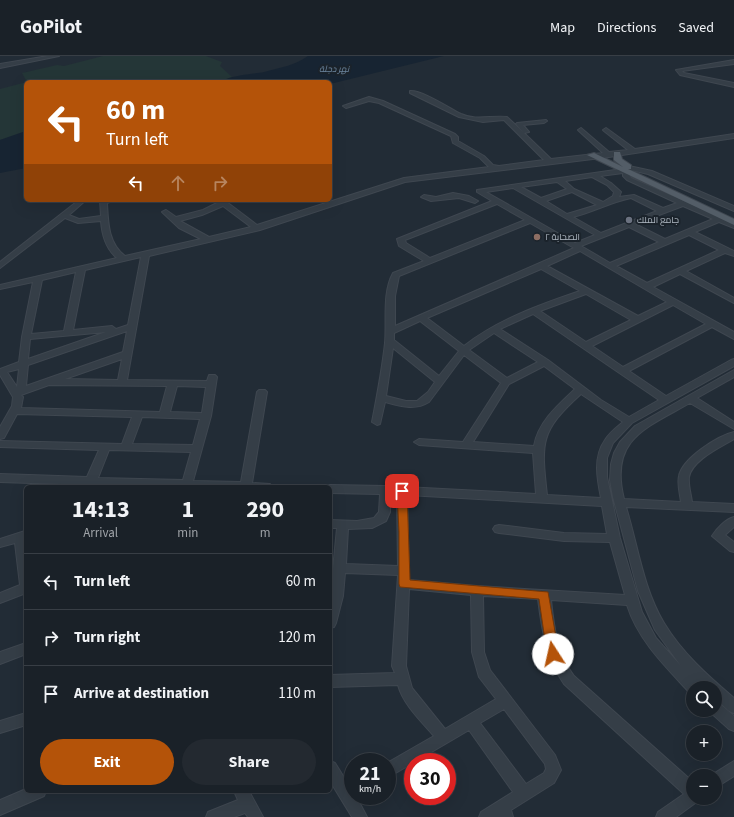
<!DOCTYPE html>
<meta charset="utf-8">
<style>
body{margin:0;font-family:"Source Sans 3",Cairo,sans-serif;background:#232930;color:#f1f3f6;height:100vh;display:flex;flex-direction:column;font-size:15px;white-space:nowrap}
*{box-sizing:border-box;margin:0}
p{font-size:13px;color:#9fa3a8}
.icon{flex:none;width:22px;height:22px;fill:none;stroke:currentColor;stroke-width:2;stroke-linecap:round;stroke-linejoin:round}
.map{position:relative;flex:1;overflow:hidden}
.details{position:absolute;left:24px;top:429px;width:308px;height:308px;display:flex;flex-direction:column;background:#1a2128;border-radius:6px;box-shadow:0 4px 16px #0002,0 0 0 1px #383e45}
.details>*{flex:none}
.guide{position:absolute;left:24px;top:24px;width:308px;height:122px;border-radius:6px;box-shadow:0 4px 16px #0002,0 0 0 1px #383e45;background:#b45309;color:#fff;overflow:hidden}
.fabs{position:absolute;left:686px;top:625px;display:grid;gap:8px}
.fabs a{display:grid;place-items:center;width:36px;height:36px;border-radius:50%;background:#1a2128;box-shadow:0 4px 16px #0002,0 0 0 1px #383e45;font-size:20px}
.speed{position:absolute;left:344px;top:697px;display:flex;gap:8px;font-size:20px;font-weight:700;text-align:center}
.speed>*{display:grid;place-content:center;width:52px;height:52px;border-radius:50%;background:#1a2128;box-shadow:0 4px 16px #0002,0 0 0 1px #383e45;line-height:1}
.speed small{font-size:10px;font-weight:400}
.speed .limit{border:6px solid #d22;background:#fff;color:#111}
.pin{position:absolute;display:grid;place-items:center;width:34px;height:34px;color:#fff;margin:-17px;border-radius:8px;box-shadow:0 2px 6px #0006}
.me{position:absolute;width:44px;margin:-22px;rotate:350deg;stroke-linejoin:round;filter:drop-shadow(0 0 3px #0008)}
.turn{display:flex;align-items:center;gap:14px;height:84px;padding:0 16px;font-size:18px}
.turn .icon{width:52px;height:52px;stroke-width:2.5}
.turn b{display:block;font-size:28px;line-height:34px}
.lanes{display:flex;align-items:center;height:38px;padding:0 16px;background:#0003;justify-content:center;gap:20px;direction:ltr}
.lanes .off{opacity:.35}
.eta{display:flex;justify-content:space-evenly;align-items:center;height:68px;text-align:center}
.eta b{font-size:24px;font-weight:700;line-height:28px}
.cta{display:flex;gap:8px;margin-top:auto;padding:8px 16px}
.cta a{flex:1;height:46px;border-radius:24px;background:#b45309;color:#fff;font-size:16px;font-weight:700;line-height:46px;text-align:center}
.cta a+a{background:#232930;color:#f1f3f6}
ul{padding:0;list-style:none}
li{display:flex;align-items:center;gap:12px;height:56px;padding:0 16px;border-top:1px solid #383e45}
li div{flex:1}
li b{display:block;font-size:15px}
li em{font-style:normal}
header{display:flex;align-items:center;gap:24px;box-sizing:border-box;height:56px;padding:0 20px;background:#1a2128;border-bottom:1px solid #383e45}
header strong{font-size:19px}
nav{display:flex;gap:22px;margin-inline-start:auto;font-size:14px}
.map>svg:first-child{display:block}
.green{fill:#243637}
.water{fill:#172432}
.lines{fill:none;stroke-linecap:round;stroke-linejoin:round}
.minor-casing{stroke:#3f4750;stroke-width:2}
.major-casing{stroke:#3f4750;stroke-width:2}
.minor{fill:#353e47;fill-rule:evenodd}
.major{fill:#535d67;fill-rule:evenodd}
.route{fill:#b45309;stroke:#753606}
.worship-dot{fill:#6b7280;stroke:#1b232b;stroke-width:1.5}
.education-dot{fill:#8d6e63;stroke:#1b232b;stroke-width:1.5}
.labels{text-anchor:middle;stroke-width:4;stroke-linejoin:round;paint-order:stroke}
.far-water-label{font-size:9px;font-style:italic;fill:#6c869f;stroke:#1b232b}
.far-poi-label{font-size:9px;fill:#b0b9c3;stroke:#1b232b;text-anchor:start}
</style>
<header>
<strong>GoPilot</strong>
<nav><a>Map</a><a>Directions</a><a>Saved</a></nav>
</header>
<div class="map">
<svg width="734" height="761" viewBox="0 0 734 761">
<rect width="100%" height="100%" fill="#222c36"/>
<path class="green" d="M103 0H206L222 6 220 10 232 21 222 26H26V75L0 84V33L27 26 22 17 57 9 64 10Z"/>
<path class="water" d="M308 0H444L330 28V26H222C228 19 255 18 264 16 279 12 296 9 308 0Z
M26 75V112L0 117V84Z"/>
<g class="lines">
<defs>
<path id="minor" d="M48 0H59L0 12V8Z
M734 4V8L682 15 684 17 734 27V31L680 19 676 14Z
M410 35C422 34 449 52 461 58 476 65 492 59 507 61L523 76 516 68 517 67 546 64 547 65 544 67 523 69 529 76 524 77 551 103 603 97 579 75 578 74 581 72 609 96 628 94 604 75 603 74 606 72 635 93 734 78V82L609 101 405 126 260 174 149 200 127 324 207 325 209 319H215L217 321 211 360 193 425 241 426 257 336 259 334H265L267 336 252 427 270 428 271 431H155L0 426V418L87 421 99 394 0 391V385L122 388 132 361 17 358 4 382 0 383V371L12 350 13 341 0 319V313L19 306 22 281 33 226 0 233V229L117 202C106 193 102 179 101 165L78 167 65 162 0 212V206L79 144H86L69 159 79 163 101 160 100 144H115L107 147C108 166 108 187 125 200L201 183 179 172 162 156 166 154 176 161 203 154 219 146 217 144H224L257 169 404 122 489 111 480 102 453 87 451 80 379 47 369 45 346 52 343 50 369 41 383 45 455 78 458 81V85L484 100 493 109 499 110 544 104 504 64 483 66 459 61 410 37ZM223 150 251 171 209 181 180 165 202 159ZM141 201 128 269 116 273 112 270 73 274 85 214ZM76 216 64 275 31 278 42 224ZM127 275 123 296 26 330 28 309ZM106 276 28 303 30 283ZM122 303 118 324 65 323ZM19 313 17 331 7 316ZM49 329 167 330 160 356 21 352 23 341 21 339ZM177 330 206 331 202 357 170 356ZM142 361 200 363 193 389 132 388ZM109 394 191 396 183 424 98 422Z
M629 110 652 115 734 150V155L648 118 627 113V111Z
M622 113 628 116 631 122 734 167V172L719 166 695 176 734 195V200L725 197 686 215 734 242V247L680 218 653 231 734 276V283L712 271 629 315 666 340 731 304 734 303V310L632 367 613 387 607 402V421L620 482 642 556 656 582 681 610 655 574 638 535 613 441 610 424 611 408 614 397 620 386 635 370 734 314V321L697 342 734 366V373L690 347C646 372 609 383 624 443L681 446C680 438 677 428 679 420 682 403 717 380 734 376V383C721 391 692 404 689 421 688 429 691 438 692 446L734 448V456L626 451C638 490 643 532 664 567 682 597 708 620 734 642V657L729 655 715 642V632H703L699 628 701 632H693V638L689 636C665 610 638 584 627 549L551 544C554 572 557 597 574 620L693 726V742H700L698 745 676 761H656L658 756 684 738 564 628C546 602 542 575 538 543L483 540 484 596 490 614 555 699 561 714 554 727 511 754 513 761H479L481 756 513 736 469 674 387 722V707L434 680C421 665 403 648 398 629L330 631V619L395 617 392 610 398 519 345 517 343 540 336 567 334 571 330 572V544L337 472H330V464L357 465 374 462 379 456 380 438 330 437V431H326L330 429 385 430 536 438 533 397 419 389 414 386 419 383 463 386 501 327 464 299 429 346C415 355 400 350 385 346L380 368 377 369 372 366C377 340 382 314 385 287 387 265 382 237 393 217L424 205 399 190 397 183 492 145 477 136V134ZM623 117V120L627 124 677 147 663 152 634 139 619 141 621 136 620 135 611 127 600 120ZM592 121 607 129 614 136 613 140 603 146 574 133 565 125ZM557 126 567 133 541 142 521 131ZM513 132 595 179 575 187 486 136ZM572 136 597 149 567 158 546 145ZM631 142 657 155 601 177 573 161C593 156 611 146 631 142ZM497 148 525 164 430 202 406 187 405 184ZM683 150 713 163 665 183 635 168ZM530 167 574 192 395 270V240L399 220ZM629 171 659 186 610 207 581 190ZM689 179 719 194 647 227 616 210ZM580 195 667 246 638 260 547 210ZM541 213 580 235C539 249 499 263 464 290L427 262ZM586 238 631 264 586 286 540 255ZM673 249 706 268 623 311 592 290ZM533 258 659 344 629 361 601 344 548 304 500 273ZM420 265 459 295 439 320 394 284V277ZM494 277 538 306 507 322 469 294ZM393 292 435 326 428 336 417 345H406L386 340ZM544 310 575 333C558 349 538 366 534 390L473 386 509 328ZM581 338 623 366C617 371 609 377 605 384 593 401 597 422 601 442L547 439C541 386 540 375 581 338ZM390 439H397L398 510 346 508 348 473 372 472 386 465 390 456ZM407 439 602 450 607 478 564 477 499 469 495 470 493 473 495 476 499 477 564 485 610 486 625 539 477 530 409 524ZM409 533 471 539 472 596 479 621 496 643 445 673 412 632 406 610ZM504 653 545 708 546 713 544 717 526 728 480 667Z
M453 137 469 140 478 145 475 147 459 142 431 145 421 141 424 139 436 141Z
M734 461V471L725 479 734 486V496L730 495 712 480C717 472 726 463 734 461Z
M25 475 26 537 0 547V537L20 529 15 487 0 491V483Z
M26 587V598L0 608V596Z
M715 646 720 648 734 660V675L729 673 710 656 709 654H715Z
M26 657V669L0 677V665Z
M330 705 335 707 353 736V740H356L367 761H352L330 725Z
M734 705V720L715 732V720H710Z
M26 733V735H46L44 740 0 759V744Z
M234 735H249L263 761H248L245 757 234 761H206L208 756 238 744Z"/>
<path id="major" d="M614 96H620L622 103 631 109V113H628L734 163V169L587 99 594 97 623 111 614 104Z"/>
</defs>
<use href="#minor" class="minor-casing"/>
<use href="#major" class="major-casing"/>
<use href="#minor" class="minor"/>
<use href="#major" class="major"/>
</g>
<path class="route" d="M402 431 407 435 410 524 548 536 559 598 557 601 553 603 549 601 547 598 539 543 400 531 399 528V476L397 435Z"/>
<circle class="worship-dot" cx="629" cy="164" r="4"/>
<circle class="education-dot" cx="537" cy="181" r="4"/>
<g class="labels">
<g class="far-water-label">
<text x="334" y="16">نهر دجلة</text>
</g>
<g class="far-poi-label">
<text x="637" y="167">جامع الملك</text>
<text x="545" y="184">الصحابة ٢</text>
</g>
</g>
</svg>
<div class="fabs">
<a><svg class="icon" aria-label="search" viewBox="0 0 24 24"><circle cx="10" cy="10" r="6"/><path d="M15 15l6 6"/></svg></a>
<a>+</a>
<a>−</a>
</div>
<div class="speed"><div>21<small>km/h</small></div><div class="limit">30</div></div>
<div class="pin" style="left:402px;top:435px;background:#d93025"><svg class="icon" aria-label="arrive" viewBox="0 0 24 24"><path d="M6 21V4h12l-3 4 3 4H6"/></svg></div>
<svg class="me" style="left:553px;top:598px" viewBox="-20 -20 40 40"><circle r="19" fill="#fff"/><path d="M0-13L10 11 0 6-10 11z" fill="#b45309"/></svg>
<div class="guide">
<div class="turn"><svg class="icon" aria-label="left" viewBox="0 0 24 24"><path d="M17 20v-9H6M10 6l-5 5 5 5"/></svg><div><b>60 m</b>Turn left</div></div>
<div class="lanes"><svg class="icon" aria-label="left" viewBox="0 0 24 24"><path d="M17 20v-9H6M10 6l-5 5 5 5"/></svg><svg class="icon off" aria-label="ahead" viewBox="0 0 24 24"><path d="M12 20V5M6 11l6-6 6 6"/></svg><svg class="icon off" aria-label="right" viewBox="0 0 24 24"><path d="M7 20v-9h11M14 6l5 5-5 5"/></svg></div>
</div>
<section class="details">
<div class="eta">
<div><b>14:13</b><p>Arrival</p></div>
<div><b>1</b><p>min</p></div>
<div><b>290</b><p>m</p></div>
</div>
<ul>
<li><svg class="icon" aria-label="left" viewBox="0 0 24 24"><path d="M17 20v-9H6M10 6l-5 5 5 5"/></svg><div><b>Turn left</b></div><em>60 m</em></li>
<li><svg class="icon" aria-label="right" viewBox="0 0 24 24"><path d="M7 20v-9h11M14 6l5 5-5 5"/></svg><div><b>Turn right</b></div><em>120 m</em></li>
<li><svg class="icon" aria-label="arrive" viewBox="0 0 24 24"><path d="M6 21V4h12l-3 4 3 4H6"/></svg><div><b>Arrive at destination</b></div><em>110 m</em></li>
</ul>
<div class="cta"><a>Exit</a><a>Share</a></div>
</section>
</div>
